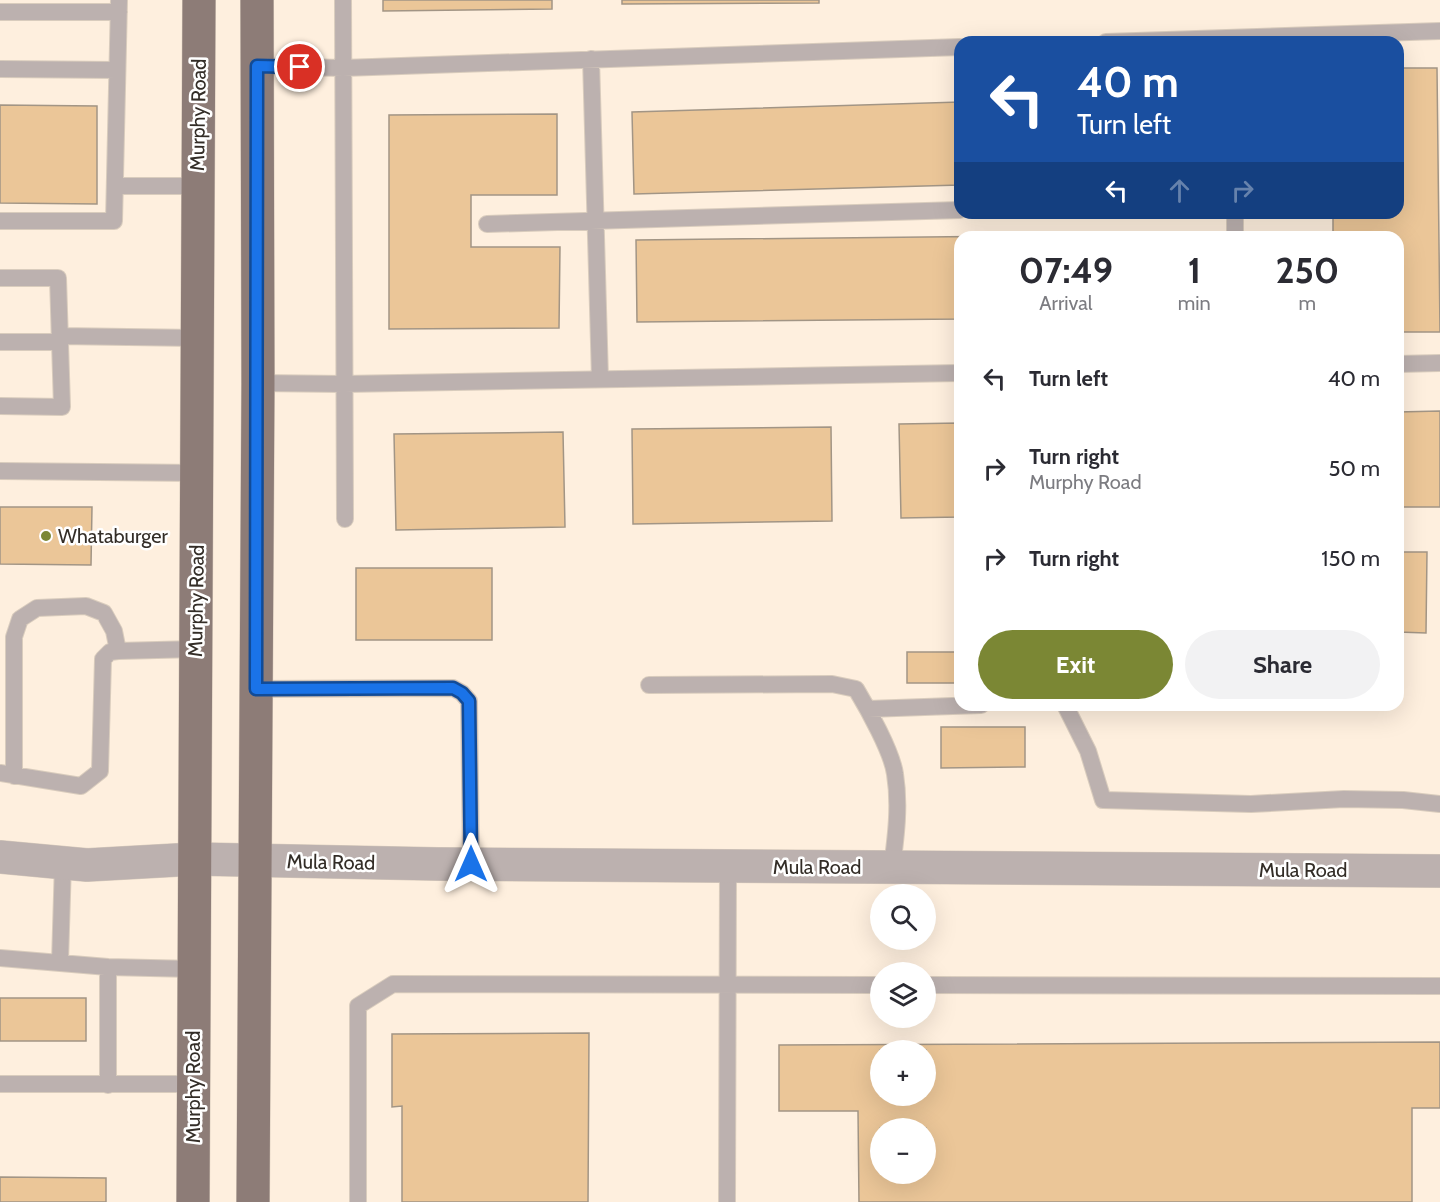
<!DOCTYPE html>
<meta charset="utf-8">
<style>
body{margin:0;font-family:Cabin,sans-serif;background:#f2f2f3;color:#2b2b33;height:100vh;display:flex;flex-direction:column;font-size:22px;white-space:nowrap}
*{box-sizing:border-box;margin:0}
p{font-size:20px;color:#7c7c81}
.icon{flex:none;width:33px;height:33px;fill:none;stroke:currentColor;stroke-width:2;stroke-linecap:round;stroke-linejoin:round}
.map{position:relative;flex:1;overflow:hidden}
.details{position:absolute;left:954px;top:231px;width:450px;height:480px;display:flex;flex-direction:column;background:#fff;border-radius:18px;box-shadow:0 6px 24px #0002}
.details>*{flex:none}
.top-card{position:absolute;left:954px;top:36px;width:450px;height:183px;border-radius:18px;box-shadow:0 6px 24px #0002;background:#1a4fa0;color:#fff;overflow:hidden}
.tools{position:absolute;left:870px;top:884px;display:grid;gap:12px}
.tools a{display:grid;place-items:center;width:66px;height:66px;border-radius:50%;background:#fff;box-shadow:0 6px 24px #0002;font-size:30px}
.pin{position:absolute;display:grid;place-items:center;width:51px;height:51px;color:#fff;margin:-26px;border:3px solid #fff;border-radius:50%;box-shadow:0 2px 6px #0007}
.me{position:absolute;width:66px;margin:-33px;rotate:0deg;stroke-linejoin:round;filter:drop-shadow(0 0 4px #0008)}
.turn{display:flex;align-items:center;gap:21px;height:126px;padding:0 24px;font-size:27px}
.turn .icon{width:78px;height:78px;stroke-width:2.5}
.turn b{display:block;font-size:42px;line-height:51px}
.lanes{display:flex;align-items:center;height:57px;padding:0 24px;background:#0003;justify-content:center;gap:30px;direction:ltr}
.lanes .off{opacity:.35}
.eta{display:flex;justify-content:space-evenly;align-items:center;height:102px;text-align:center}
.eta b{font-size:36px;font-weight:800;line-height:42px}
.cta{display:flex;gap:12px;margin-top:auto;padding:12px 24px}
.cta a{flex:1;height:69px;border-radius:36px;background:#7b8734;color:#fff;font-size:24px;font-weight:800;line-height:69px;text-align:center}
.cta a+a{background:#f2f2f3;color:#2b2b33}
ul{padding:0;list-style:none}
li{display:flex;align-items:center;gap:18px;height:90px;padding:0 24px}
li div{flex:1}
li b{display:block;font-size:22px}
li em{font-style:normal}
.map>svg:first-child{display:block}
.building{fill:#ebc698;stroke:#a29585;stroke-width:1.5;fill-rule:evenodd}
.lines{fill:none;stroke-linecap:round;stroke-linejoin:round}
.service-casing{stroke:#d9ccbd;stroke-width:18}
.tertiary-casing{stroke:#d9ccbd;stroke-width:34}
.primary-casing{stroke:#d9ccbd;stroke-width:34}
.service{stroke:#bcb1af;stroke-width:16}
.tertiary{stroke:#bcb1af;stroke-width:33}
.primary{stroke:#8d7c77;stroke-width:33}
.route-casing{stroke:#114b97;stroke-width:15}
.route{stroke:#1a73e8;stroke-width:10}
.poi-dot{fill:#7b8734;stroke:#fff;stroke-width:2}
.labels{text-anchor:middle;stroke-width:5;stroke-linejoin:round;paint-order:stroke}
.street-label{font-size:20px;fill:#332d27;stroke:#fff}
.poi-label{font-size:20px;fill:#332d27;stroke:#fff;text-anchor:start}
</style>
<div class="map">
<svg width="1440" height="1202" viewBox="0 0 1440 1202">
<rect width="100%" height="100%" fill="#feefde"/>
<path class="building" d="M383 0H552V9L383 11Z
M622 0H819V3L622 4Z
M1398 68H1437L1440 332H1398V237H1333V213H1398Z
M960 102V185L634 194 632 112Z
M0 105 97 106V204L0 203Z
M557 114V195H471V247H560L559 328 389 329V115Z
M1194 234V237H960V319L637 322 636 240Z
M1440 411V507H1398V412Z
M960 423V517L901 518 899 424Z
M831 427 832 521 633 524 632 429Z
M563 432 565 527 396 530 394 434Z
M0 507H92L91 565 0 564Z
M1398 552H1427L1426 633 1398 632Z
M356 568H492V640H356Z
M907 652H960V683H907Z
M941 727H1025V767L941 768Z
M0 998H86V1041H0Z
M589 1033 588 1202H402V1106L392 1107V1034Z
M1440 1042V1108H1412V1202H859L858 1111H779V1045ZM880 1050H926V1095H880ZM880 1128H926V1173H880Z
M0 1177 106 1178V1202H0Z"/>
<g class="lines">
<defs>
<path id="service" d="M343 0 345 519
M0 12H119
M1106 42 1440 31
M591 59 600 379
M257 66 343 68 960 47
M0 69 117 70
M115 186H197
M1235 213V237
M0 221H114L119 0
M487 224 960 210
M0 278H58L62 407 0 406
M60 336 196 338
M0 342H60
M1398 364 1440 363
M258 383 344 384 960 373
M0 471 197 473
M649 685 832 684 856 689C868 709 892 752 895 774 900 805 896 836 892 867
M256 689 453 688 462 693 469 701 471 864
M1065 705 1088 751 1103 800 1251 804 1344 799 1403 800 1440 804
M868 709 981 705
M0 773 81 786 100 771 103 659 110 652 118 651 196 649
M14 776V637L20 619 37 608 86 606 104 613 114 631 118 651
M0 958 108 967 193 969
M60 962 63 862
M108 967V1085
M926 985 1440 986
M0 1084H193
M358 1202V1006L393 984 880 985
M727 1202 728 866"/>
<path id="tertiary" d="M0 857 87 865 195 859 438 864 1440 871"/>
<path id="primary" d="M193 1202 199 0
M253 1202 258 383 257 0"/>
</defs>
<use href="#service" class="service-casing"/>
<use href="#tertiary" class="tertiary-casing"/>
<use href="#primary" class="primary-casing"/>
<use href="#service" class="service"/>
<use href="#tertiary" class="tertiary"/>
<use href="#primary" class="primary"/>
</g>
<g class="lines">
<defs>
<path id="route" d="M300 67 257 66 256 689 453 688 462 693 469 701 471 864"/>
</defs>
<use href="#route" class="route-casing"/>
<use href="#route" class="route"/>
</g>
<circle class="poi-dot" cx="46" cy="536" r="6"/>
<g class="labels">
<g class="street-label">
<text transform="translate(198 115) rotate(-89)" y="7">Murphy Road</text>
<text transform="translate(196 601) rotate(-89)" y="7">Murphy Road</text>
<text transform="translate(331 862) rotate(1)" y="7">Mula Road</text>
<text x="817" y="874">Mula Road</text>
<text x="1303" y="877">Mula Road</text>
<text transform="translate(193 1087) rotate(-90)" y="7">Murphy Road</text>
</g>
<g class="poi-label">
<text x="58" y="543">Whataburger</text>
</g>
</g>
</svg>
<div class="tools">
<a><svg class="icon" aria-label="search" viewBox="0 0 24 24"><circle cx="10" cy="10" r="6"/><path d="M15 15l6 6"/></svg></a>
<a><svg class="icon" aria-label="layers" viewBox="0 0 24 24"><path d="M12 4l9 5-9 5-9-5zM3 14l9 5 9-5"/></svg></a>
<a>+</a>
<a>−</a>
</div>
<div class="pin" style="left:300px;top:67px;background:#d93025"><svg class="icon" aria-label="arrive" viewBox="0 0 24 24"><path d="M6 21V4h12l-3 4 3 4H6"/></svg></div>
<svg class="me" style="left:471px;top:864px" viewBox="-20 -20 40 40"><path d="M0-17L14 15 0 8-14 15z" fill="#1a73e8" stroke="#fff" stroke-width="4"/></svg>
<div class="top-card">
<div class="turn"><svg class="icon" aria-label="left" viewBox="0 0 24 24"><path d="M17 20v-9H6M10 6l-5 5 5 5"/></svg><div><b>40 m</b>Turn left</div></div>
<div class="lanes"><svg class="icon" aria-label="left" viewBox="0 0 24 24"><path d="M17 20v-9H6M10 6l-5 5 5 5"/></svg><svg class="icon off" aria-label="ahead" viewBox="0 0 24 24"><path d="M12 20V5M6 11l6-6 6 6"/></svg><svg class="icon off" aria-label="right" viewBox="0 0 24 24"><path d="M7 20v-9h11M14 6l5 5-5 5"/></svg></div>
</div>
<section class="details">
<div class="eta">
<div><b>07:49</b><p>Arrival</p></div>
<div><b>1</b><p>min</p></div>
<div><b>250</b><p>m</p></div>
</div>
<ul>
<li><svg class="icon" aria-label="left" viewBox="0 0 24 24"><path d="M17 20v-9H6M10 6l-5 5 5 5"/></svg><div><b>Turn left</b></div><em>40 m</em></li>
<li><svg class="icon" aria-label="right" viewBox="0 0 24 24"><path d="M7 20v-9h11M14 6l5 5-5 5"/></svg><div><b>Turn right</b><p>Murphy Road</p></div><em>50 m</em></li>
<li><svg class="icon" aria-label="right" viewBox="0 0 24 24"><path d="M7 20v-9h11M14 6l5 5-5 5"/></svg><div><b>Turn right</b></div><em>150 m</em></li>
</ul>
<div class="cta"><a>Exit</a><a>Share</a></div>
</section>
</div>
